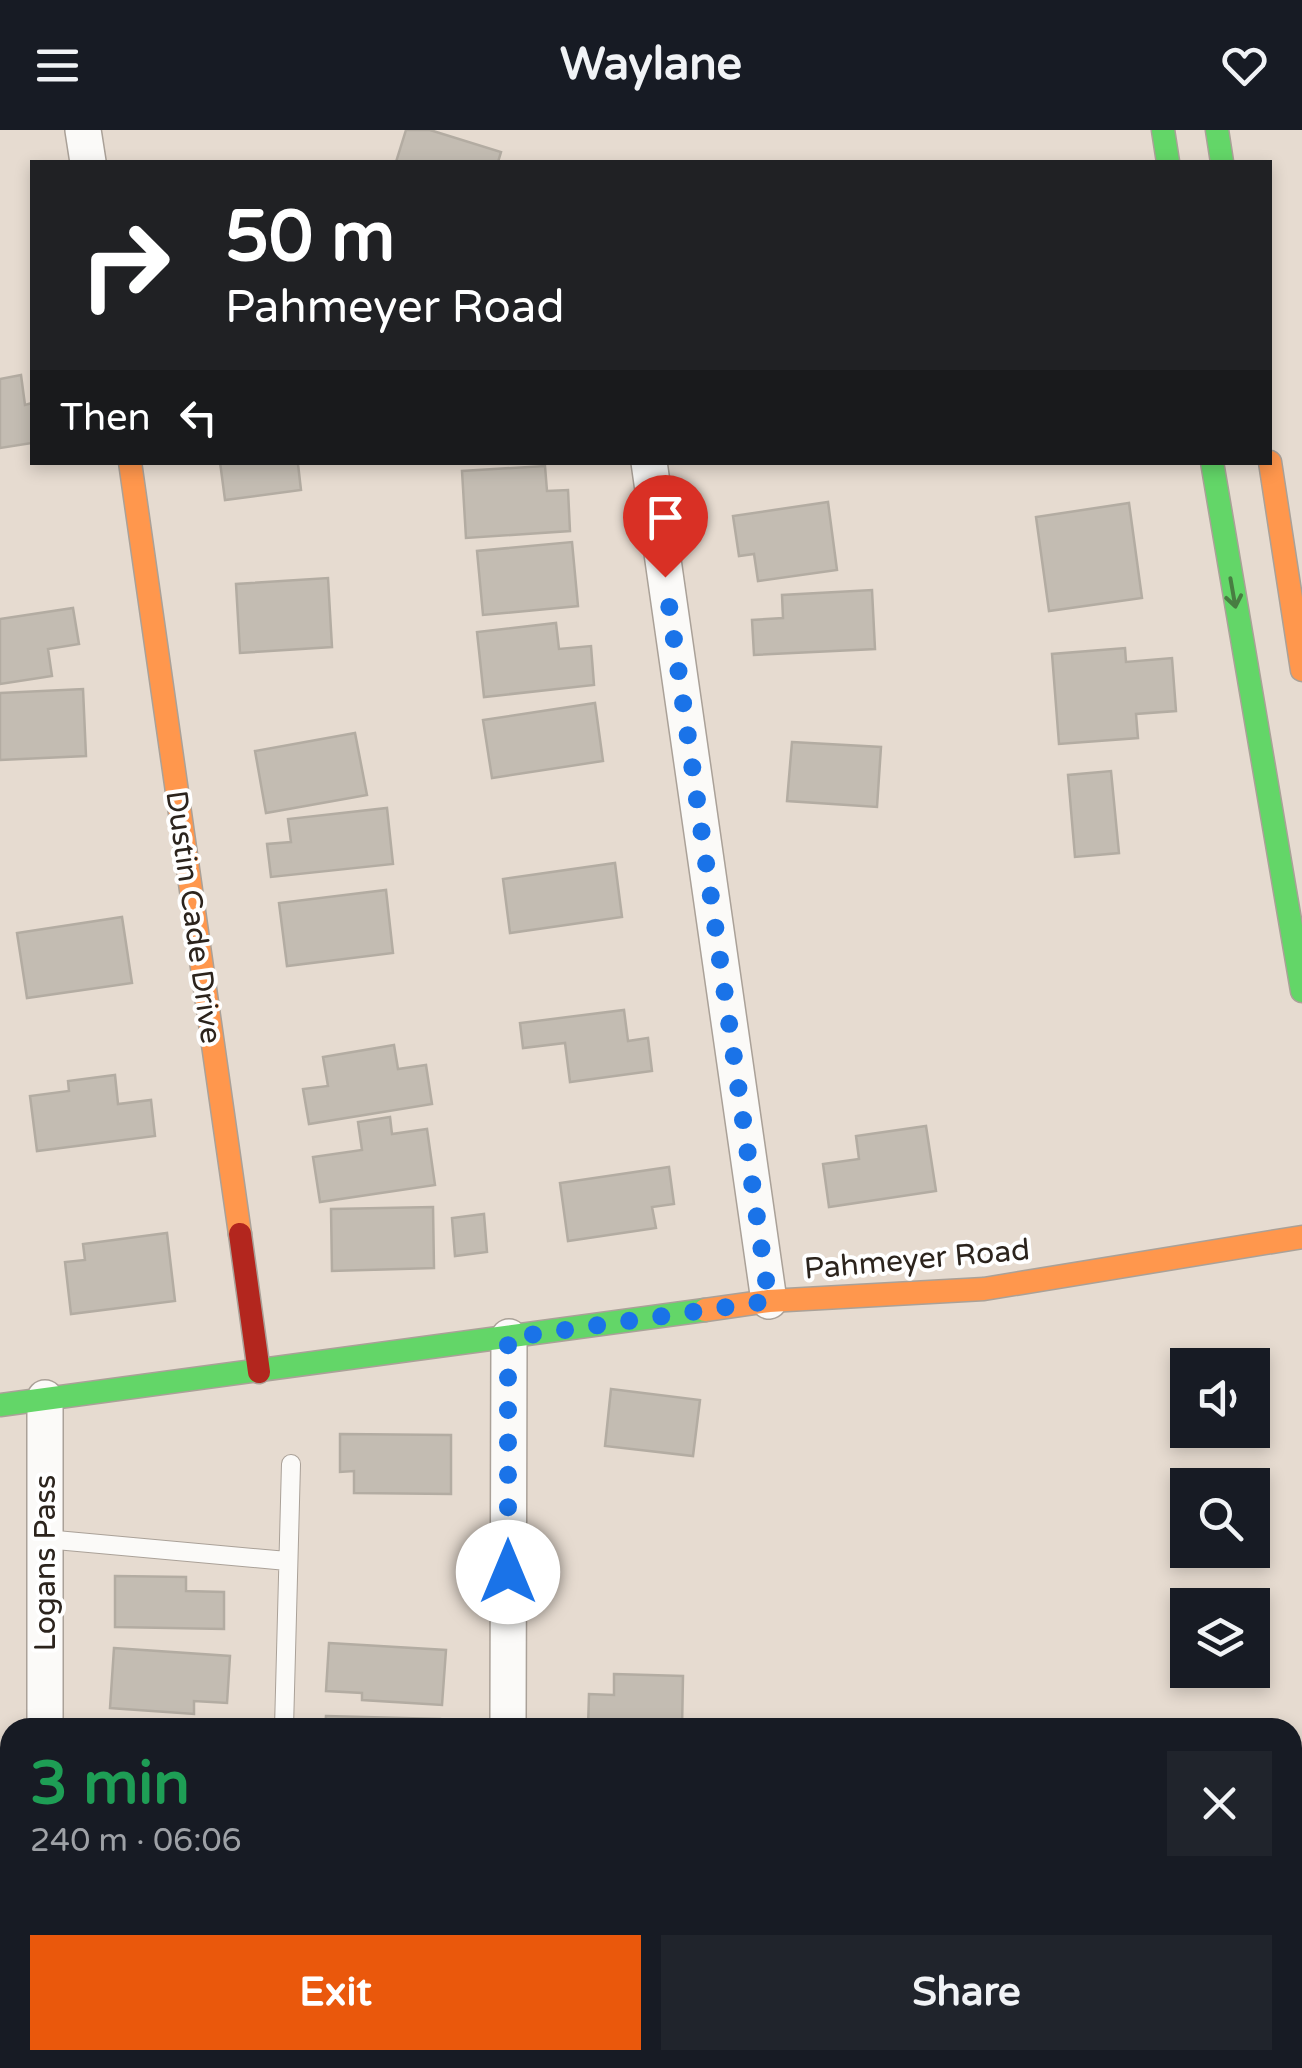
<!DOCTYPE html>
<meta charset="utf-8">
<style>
body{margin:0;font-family:"Varela Round",sans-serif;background:#20242c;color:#f1f3f6;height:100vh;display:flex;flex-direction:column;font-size:38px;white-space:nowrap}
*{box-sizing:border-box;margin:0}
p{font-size:32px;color:#9ea1a6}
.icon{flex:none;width:55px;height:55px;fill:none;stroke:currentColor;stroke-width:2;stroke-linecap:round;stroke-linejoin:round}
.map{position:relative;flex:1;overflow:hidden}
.panel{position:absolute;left:0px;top:1588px;width:1302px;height:352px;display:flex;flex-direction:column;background:#171b24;border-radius:30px 30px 0 0;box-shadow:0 5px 15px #0003}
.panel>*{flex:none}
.guide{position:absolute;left:30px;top:30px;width:1242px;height:305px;border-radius:0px;box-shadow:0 5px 15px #0003;background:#202124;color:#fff;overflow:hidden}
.controls{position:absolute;left:1170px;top:1218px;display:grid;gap:20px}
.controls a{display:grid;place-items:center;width:100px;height:100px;border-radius:0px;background:#171b24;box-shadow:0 5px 15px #0003;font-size:50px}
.pin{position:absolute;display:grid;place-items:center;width:85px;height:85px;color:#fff;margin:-102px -42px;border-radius:50% 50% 50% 0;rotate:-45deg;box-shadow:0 0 10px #0007}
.pin .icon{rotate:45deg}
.me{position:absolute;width:110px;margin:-55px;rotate:0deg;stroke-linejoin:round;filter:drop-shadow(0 0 8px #0008)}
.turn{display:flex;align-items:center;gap:35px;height:210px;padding:0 30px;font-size:45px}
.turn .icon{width:130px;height:130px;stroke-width:2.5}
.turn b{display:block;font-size:70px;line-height:85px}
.then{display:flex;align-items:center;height:95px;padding:0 30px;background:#0003;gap:20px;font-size:38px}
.round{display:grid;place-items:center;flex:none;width:105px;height:105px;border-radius:0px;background:#20242c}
.head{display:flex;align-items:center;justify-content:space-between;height:170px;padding:0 30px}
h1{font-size:60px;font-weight:800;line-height:75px;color:#1e9e55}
.primary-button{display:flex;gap:20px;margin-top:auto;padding:20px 30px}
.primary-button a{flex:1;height:115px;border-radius:0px;background:#ea580c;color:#fff;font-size:40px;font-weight:800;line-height:115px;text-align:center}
.primary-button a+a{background:#20242c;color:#f1f3f6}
header{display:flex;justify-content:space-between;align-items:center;height:130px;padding:0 30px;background:#171b24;font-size:45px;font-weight:800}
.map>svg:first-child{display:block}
.building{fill:#c3bcb2;stroke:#b3aca2;stroke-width:2.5}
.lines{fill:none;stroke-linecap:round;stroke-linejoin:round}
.lane-casing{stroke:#aaa198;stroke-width:20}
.street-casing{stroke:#aaa198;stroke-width:38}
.fast-casing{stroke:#aaa198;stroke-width:25}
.slow-casing{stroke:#aaa198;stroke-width:25}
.jam-casing{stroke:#aaa198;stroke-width:25}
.lane{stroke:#fbfaf8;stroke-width:18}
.street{stroke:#fbfaf8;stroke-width:35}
.fast{stroke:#63d668;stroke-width:22}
.slow{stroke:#ff974d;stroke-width:22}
.jam{stroke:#b3261e;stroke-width:22}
.oneway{stroke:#487d42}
.route{stroke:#1a73e8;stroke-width:18;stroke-dasharray:0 32.4}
.labels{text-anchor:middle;stroke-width:8;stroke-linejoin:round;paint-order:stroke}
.street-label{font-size:30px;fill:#2c241d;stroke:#fff}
</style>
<header><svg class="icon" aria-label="menu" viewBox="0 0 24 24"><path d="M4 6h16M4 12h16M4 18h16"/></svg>Waylane<svg class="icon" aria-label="heart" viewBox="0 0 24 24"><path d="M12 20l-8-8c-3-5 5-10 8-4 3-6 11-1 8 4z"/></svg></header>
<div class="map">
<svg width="1302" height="1938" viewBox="0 0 1302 1938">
<rect width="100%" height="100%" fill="#e6dbd0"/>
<path class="building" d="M406 0H430L501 22 498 32H396Z
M21 245 25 275 32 273V313L0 318V249Z
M220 332H310L298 334 301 360 225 370Z
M545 336 547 361 568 360 570 401 466 408 462 341Z
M828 372 837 440 758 451 754 424 739 426 733 386Z
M1129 373 1142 468 1049 481 1036 387Z
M572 412 578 476 483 485 477 421Z
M328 448 332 517 240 523 236 454Z
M872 460 875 519 754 525 752 490 783 488 782 465Z
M73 478 79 514 48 519 52 546 0 554V489Z
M556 493 559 519 591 516 594 555 484 567 477 502Z
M1125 518 1126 532 1172 528 1176 581 1136 584 1138 608 1059 614 1052 524Z
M83 559 86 626 0 630V563Z
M595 573 603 631 492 648 483 590Z
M355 603 367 665 266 683 255 621Z
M792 612 881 617 877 677 787 671Z
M1111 641 1119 723 1075 727 1068 645Z
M387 678 393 734 271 747 267 714 291 712 288 689Z
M615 733 622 787 510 803 503 749Z
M386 760 393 823 287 836 279 773Z
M122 787 132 853 27 868 17 803Z
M624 880 628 911 648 908 652 941 570 952 565 913 523 918 520 893Z
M394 915 398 939 426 935 432 974 309 994 303 959 328 956 323 927Z
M115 945 118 974 151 970 155 1006 37 1021 30 966 69 961 68 951Z
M390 987 392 1004 427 999 435 1055 320 1072 313 1027 362 1020 358 992Z
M926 996 936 1061 829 1077 823 1034 859 1029 856 1006Z
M669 1037 674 1074 652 1077 656 1098 568 1111 560 1053Z
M433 1077 434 1138 332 1141 331 1079Z
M484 1084 487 1122 455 1126 452 1088Z
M167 1103 175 1171 71 1184 65 1132 85 1130 83 1114Z
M611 1259 700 1270 693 1326 605 1316Z
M340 1304 451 1305V1364L354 1363V1341L340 1342Z
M115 1446 186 1447V1461L224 1462V1499L115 1497Z
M329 1513 446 1520 442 1575 362 1570V1563L326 1561Z
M114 1518 230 1526 227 1573 194 1571V1584L110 1578Z
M614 1544 683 1546 682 1598H588L589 1564 614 1565Z
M326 1586 440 1589V1598H325Z
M103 1930H220V1938H102Z
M582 1930H658V1938H582Z"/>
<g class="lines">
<defs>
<path id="lane" d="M45 1409 287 1431
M284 1598 291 1334
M278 1938V1930"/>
<path id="street" d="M83 0 88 32
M649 332 769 1171
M45 1268V1598
M508 1598 509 1207
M45 1938V1930
M507 1938V1930"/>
<path id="fast" d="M1163 0 1168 32
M1217 0 1222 32
M1212 332 1302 861
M0 1275 705 1180"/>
<path id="slow" d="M130 332 240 1104
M1270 332 1302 540
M705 1180 769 1171 984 1159 1302 1107"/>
<path id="jam" d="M240 1104 259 1242"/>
</defs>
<use href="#lane" class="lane-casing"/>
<use href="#street" class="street-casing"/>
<use href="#fast" class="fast-casing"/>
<use href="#slow" class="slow-casing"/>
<use href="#jam" class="jam-casing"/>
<use href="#lane" class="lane"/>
<use href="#street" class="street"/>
<use href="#fast" class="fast"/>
<use href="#slow" class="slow"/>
<use href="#jam" class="jam"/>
</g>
<defs><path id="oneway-shaft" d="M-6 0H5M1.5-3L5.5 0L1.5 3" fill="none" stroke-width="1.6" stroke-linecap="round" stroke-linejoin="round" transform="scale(2.5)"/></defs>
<use class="oneway" href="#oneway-shaft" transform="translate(1233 463) rotate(80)"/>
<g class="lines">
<path class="route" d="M508 1442V1208L769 1171 665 447"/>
</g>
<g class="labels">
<g class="street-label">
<text transform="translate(194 787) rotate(82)" y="10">Dustin Cade Drive</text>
<text transform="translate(917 1129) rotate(-5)" y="10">Pahmeyer Road</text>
<text transform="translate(45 1433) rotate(-90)" y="10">Logans Pass</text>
</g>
</g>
</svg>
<div class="controls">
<a><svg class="icon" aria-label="sound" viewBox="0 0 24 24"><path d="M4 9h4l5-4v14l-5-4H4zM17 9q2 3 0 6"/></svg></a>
<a><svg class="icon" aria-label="search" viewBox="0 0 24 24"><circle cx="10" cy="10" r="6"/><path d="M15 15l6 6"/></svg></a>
<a><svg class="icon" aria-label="layers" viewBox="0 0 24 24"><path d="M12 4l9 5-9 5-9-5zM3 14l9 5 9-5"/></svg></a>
</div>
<div class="pin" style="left:665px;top:447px;background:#d93025"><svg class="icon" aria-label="arrive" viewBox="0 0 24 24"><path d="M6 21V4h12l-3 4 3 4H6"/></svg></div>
<svg class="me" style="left:508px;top:1442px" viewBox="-20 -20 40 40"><circle r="19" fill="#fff"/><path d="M0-13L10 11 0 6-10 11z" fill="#1a73e8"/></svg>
<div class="guide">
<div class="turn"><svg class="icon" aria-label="right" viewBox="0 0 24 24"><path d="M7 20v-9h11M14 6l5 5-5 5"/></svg><div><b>50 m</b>Pahmeyer Road</div></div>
<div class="then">Then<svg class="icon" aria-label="left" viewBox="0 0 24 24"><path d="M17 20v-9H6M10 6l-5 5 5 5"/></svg></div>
</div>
<section class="panel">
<div class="head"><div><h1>3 min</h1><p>240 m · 06:06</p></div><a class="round"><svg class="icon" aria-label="close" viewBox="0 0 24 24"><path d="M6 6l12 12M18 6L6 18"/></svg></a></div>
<div class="primary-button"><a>Exit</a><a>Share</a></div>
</section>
</div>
